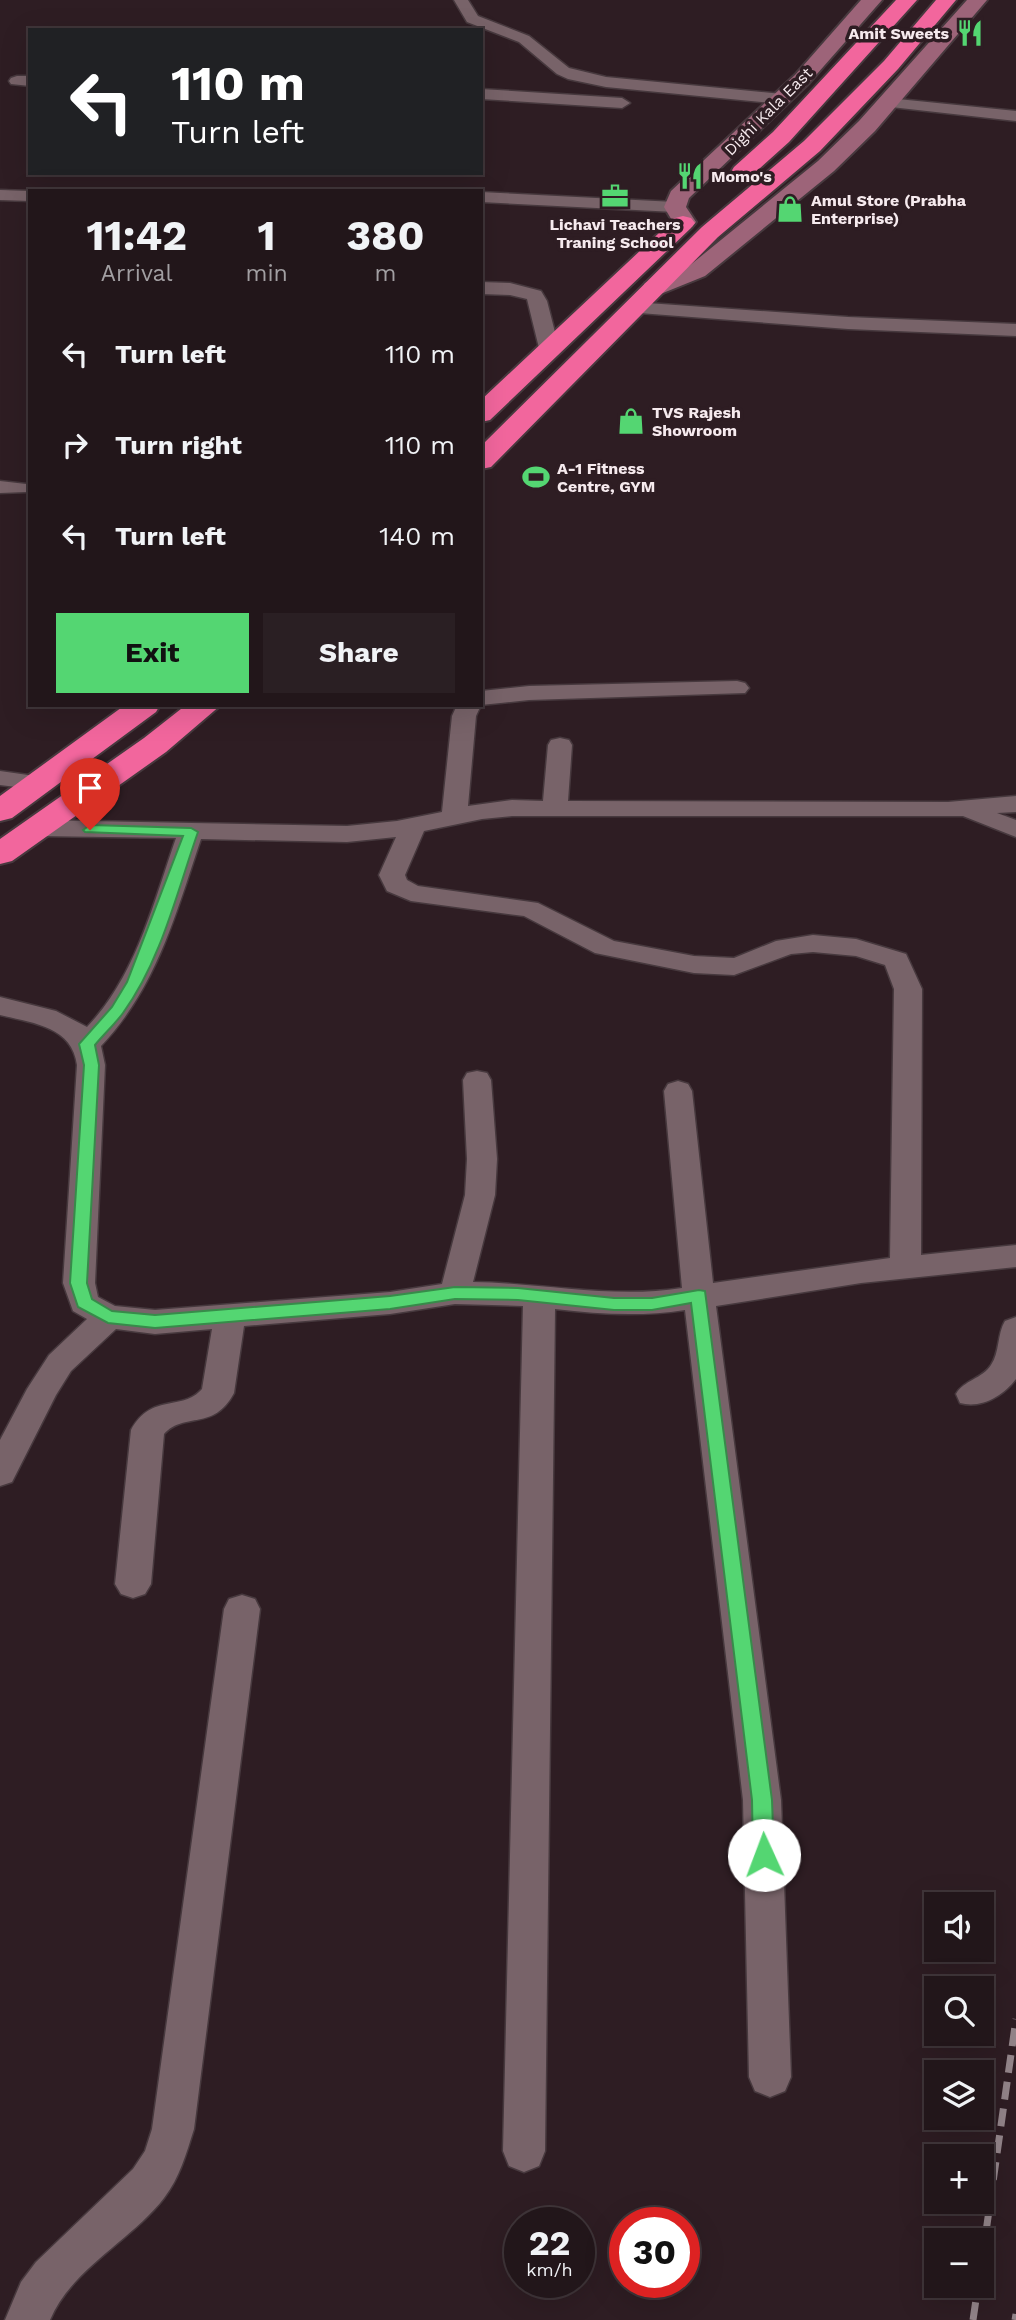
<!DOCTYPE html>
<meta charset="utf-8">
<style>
body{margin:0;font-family:"Work Sans",sans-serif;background:#2a1f23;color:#f1f3f6;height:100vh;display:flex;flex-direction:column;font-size:26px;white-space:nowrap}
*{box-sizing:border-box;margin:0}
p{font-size:23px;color:#a29fa2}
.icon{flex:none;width:38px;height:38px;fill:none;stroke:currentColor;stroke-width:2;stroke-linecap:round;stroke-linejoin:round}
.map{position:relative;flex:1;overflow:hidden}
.drawer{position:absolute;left:28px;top:189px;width:455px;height:518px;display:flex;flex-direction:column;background:#22161a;border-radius:0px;box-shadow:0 7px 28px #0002,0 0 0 2px #3f3539}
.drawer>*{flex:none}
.banner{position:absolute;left:28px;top:28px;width:455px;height:147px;border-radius:0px;box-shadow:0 7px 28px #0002,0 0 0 2px #3f3539;background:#202124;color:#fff;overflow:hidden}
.buttons{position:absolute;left:924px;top:1892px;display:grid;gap:14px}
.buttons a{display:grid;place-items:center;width:70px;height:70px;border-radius:0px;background:#22161a;box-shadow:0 7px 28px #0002,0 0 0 2px #3f3539;font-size:35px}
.speed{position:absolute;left:504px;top:2207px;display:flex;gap:14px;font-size:35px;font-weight:700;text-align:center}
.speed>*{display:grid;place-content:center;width:91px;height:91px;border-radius:50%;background:#22161a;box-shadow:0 7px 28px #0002,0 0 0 2px #3f3539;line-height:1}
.speed small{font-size:18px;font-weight:400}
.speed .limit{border:10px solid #d22;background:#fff;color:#111}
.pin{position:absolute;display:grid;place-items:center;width:60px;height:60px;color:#fff;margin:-72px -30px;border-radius:50% 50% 50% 0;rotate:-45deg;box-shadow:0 0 7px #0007}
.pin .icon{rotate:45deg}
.me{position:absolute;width:77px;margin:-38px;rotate:358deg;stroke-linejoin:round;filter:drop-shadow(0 0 5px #0008)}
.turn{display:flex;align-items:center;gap:24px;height:147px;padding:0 28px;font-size:32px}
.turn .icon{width:91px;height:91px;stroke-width:2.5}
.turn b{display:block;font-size:49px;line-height:60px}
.eta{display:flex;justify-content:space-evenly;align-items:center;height:119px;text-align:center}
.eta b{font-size:42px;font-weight:700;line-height:49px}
.cta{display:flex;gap:14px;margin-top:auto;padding:14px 28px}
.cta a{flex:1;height:80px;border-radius:0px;background:#54d672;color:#111;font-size:28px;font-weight:700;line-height:80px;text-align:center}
.cta a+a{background:#2a1f23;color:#f1f3f6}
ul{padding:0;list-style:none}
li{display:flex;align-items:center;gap:21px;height:91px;padding:0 28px}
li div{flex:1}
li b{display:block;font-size:26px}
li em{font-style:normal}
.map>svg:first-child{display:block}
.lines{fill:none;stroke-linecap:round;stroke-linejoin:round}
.street-casing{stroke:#47393e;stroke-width:3}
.secondary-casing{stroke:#47393e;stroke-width:4}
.highway-casing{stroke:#47393e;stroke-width:4}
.street{fill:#786369;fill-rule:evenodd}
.secondary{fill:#9d6479;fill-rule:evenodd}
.highway{fill:#f2669d;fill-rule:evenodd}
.rail{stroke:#928489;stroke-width:7;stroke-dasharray:18 9;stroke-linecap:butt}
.route{fill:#54d672;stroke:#378b4a;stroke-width:2}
.labels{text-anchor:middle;stroke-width:7;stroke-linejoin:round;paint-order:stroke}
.far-poi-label{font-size:16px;font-weight:bold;fill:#f6eaee;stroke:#2e1d23;text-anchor:start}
.far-street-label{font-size:16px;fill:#f6eaee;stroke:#2e1d23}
</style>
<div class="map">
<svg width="1016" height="2320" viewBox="0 0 1016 2320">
<rect width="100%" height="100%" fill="#2e1d23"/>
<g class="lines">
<defs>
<path id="street" d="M454 0H468L478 16 529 36 569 68 606 77 782 94 790 99 782 104 606 87 568 79 557 74 519 42 467 22Z
M17 76H30V86L11 84 9 81 11 78Z
M481 89 622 98 630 103 622 108 481 99Z
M888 98 1016 111V121L882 106 880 103Z
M0 190 30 191V201L0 200Z
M481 192 675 202 684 207 675 212 481 202Z
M481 282 510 283 541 291 547 301 559 348 556 352 549 354 539 348 527 299 510 295 481 294Z
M633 302 848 317 1016 324V336L848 329 626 312 624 308Z
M0 481 26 484 30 488 26 492 0 493Z
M737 681 745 683 749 688 745 693 529 700 481 705V691L529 686Z
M457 705H481L476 716 468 806 512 800 543 801 548 745 551 740 560 738 569 740 572 745 568 801 948 802 1016 796V812L997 813 1016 820V837L963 816H512L482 819 424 831 405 875 407 880 418 886 538 903 614 941 694 956 734 958 776 941 813 935 856 939 906 954 922 989 921 1255 1016 1245V1267L861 1283 716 1306 781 1800 791 2077 785 2091 770 2097 755 2091 749 2077 743 1800 685 1310C640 1317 599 1314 555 1309L545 2151 539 2166 524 2172 509 2166 503 2151 523 1306 455 1304 390 1314 244 1326 234 1393C213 1432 185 1411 164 1434L151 1584 145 1594 133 1598 121 1594 115 1584 131 1430C152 1392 182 1412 202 1389L212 1329 155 1334 116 1329 71 1371 56 1395 12 1482 0 1486V1440L27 1389 49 1355 87 1319 73 1311 63 1283 77 1065C72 1026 32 1023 0 1015V997L56 1011 87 1027C136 976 153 904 176 838L39 836 30 833 26 828 30 823 39 820 347 826 397 821 442 812 452 716ZM396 837 379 875 387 891 411 901 524 916 595 953 694 973 734 975 791 954 813 952 856 956 885 965 894 989 890 1258 713 1283 692 1091 688 1084 678 1081 668 1084 664 1091 682 1288C613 1299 543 1283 473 1282L495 1195 497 1159 491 1080 487 1073 477 1071 467 1073 463 1080 467 1159 465 1195 442 1284 390 1292 155 1310 115 1306 98 1297 95 1283 105 1065 101 1046C157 987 176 913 201 839L347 842Z
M0 771 49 778 52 783 49 788 40 790 0 785Z
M1016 1317V1379C1003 1396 981 1409 960 1403L956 1394C964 1380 982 1379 991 1365 1000 1352 997 1334 1005 1321Z
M242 1595 255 1599 260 1609 194 2129C186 2154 180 2177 164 2198 131 2241 72 2268 50 2320H5L21 2282 36 2262 133 2169 145 2151 152 2129 224 1609 229 1599Z"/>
<path id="secondary" d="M861 0H882L809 83 689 198 686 207 696 222 692 227H676L664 207 671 191 795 75Z
M967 0H987L875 131 834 171 705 276 663 293 654 295 645 293 642 288 645 283 689 266 818 161 859 121Z"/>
<path id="highway" d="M896 0H917L789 142 750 177H734L731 172 734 167 773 132Z
M936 0H956L898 69 820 151 718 237 491 467 481 469V446L702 227 804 141 884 61Z
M683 216 691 218 695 223 691 228 490 420 481 422V400L675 218Z
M125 705H160L156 712 12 818 0 821V796Z
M186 705H221L166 752 12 861 0 864V839L144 738Z"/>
</defs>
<use href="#street" class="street-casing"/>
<use href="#secondary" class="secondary-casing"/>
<use href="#highway" class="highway-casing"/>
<use href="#street" class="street"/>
<use href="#secondary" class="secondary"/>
<use href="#highway" class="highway"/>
<path class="rail" d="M982 2260 1016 2019
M973 2320 978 2286
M1015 2320 1016 2314"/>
</g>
<path class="route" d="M90 825 191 828 198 832C177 892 161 961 123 1013 115 1024 104 1034 95 1045L99 1065 87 1283 92 1299 112 1311 155 1315 390 1296 455 1287 518 1288 614 1298H652L699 1290 705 1291 772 1800 774 1855 771 1862 764 1864 756 1862 753 1855 752 1800 691 1303 652 1310H614L518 1300 455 1299 390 1309 155 1328 108 1323 78 1307 70 1283 84 1065 79 1044 112 1007 127 982 183 836 85 832 83 830Z"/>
<defs>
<symbol id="restaurant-bare" viewBox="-9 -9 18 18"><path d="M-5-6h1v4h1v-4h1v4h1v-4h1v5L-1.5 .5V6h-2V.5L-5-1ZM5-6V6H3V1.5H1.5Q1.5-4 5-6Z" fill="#54d672" stroke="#2e1d23" stroke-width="2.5" paint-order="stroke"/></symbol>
<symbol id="office-bare" viewBox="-9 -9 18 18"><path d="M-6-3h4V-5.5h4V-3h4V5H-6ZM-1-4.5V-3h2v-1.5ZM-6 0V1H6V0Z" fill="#54d672" stroke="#2e1d23" stroke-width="2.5" paint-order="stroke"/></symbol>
<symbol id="shop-bare" viewBox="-9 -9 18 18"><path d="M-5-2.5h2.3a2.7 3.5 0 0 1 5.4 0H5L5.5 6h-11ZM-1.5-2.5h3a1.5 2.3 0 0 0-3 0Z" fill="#54d672" stroke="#2e1d23" stroke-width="2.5" paint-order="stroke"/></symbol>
<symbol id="stadium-bare" viewBox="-9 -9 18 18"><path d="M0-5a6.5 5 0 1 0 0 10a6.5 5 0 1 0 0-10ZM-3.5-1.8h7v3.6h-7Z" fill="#54d672" stroke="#2e1d23" stroke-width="2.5" paint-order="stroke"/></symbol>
</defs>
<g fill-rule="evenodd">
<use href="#restaurant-bare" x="951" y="14" width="38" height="38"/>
<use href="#restaurant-bare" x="671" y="157" width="38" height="38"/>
<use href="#office-bare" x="596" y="177" width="38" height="38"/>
<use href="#shop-bare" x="771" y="190" width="38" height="38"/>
<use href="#shop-bare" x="612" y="402" width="38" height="38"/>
<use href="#stadium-bare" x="517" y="458" width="38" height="38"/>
</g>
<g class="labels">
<g class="far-poi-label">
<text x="949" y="39" text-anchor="end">Amit Sweets</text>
<text x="711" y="182">Momo's</text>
<text x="811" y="206">Amul Store (Prabha<tspan x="811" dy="18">Enterprise)</tspan></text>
<text x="615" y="230" text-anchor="middle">Lichavi Teachers<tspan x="615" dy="18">Traning School</tspan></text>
<text x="652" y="418">TVS Rajesh<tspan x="652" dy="18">Showroom</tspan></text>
<text x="557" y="474">A-1 Fitness<tspan x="557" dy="18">Centre, GYM</tspan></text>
</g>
<g class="far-street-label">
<text transform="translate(768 111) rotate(-45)" y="6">Dighi Kala East</text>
</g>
</g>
</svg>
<div class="buttons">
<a><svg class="icon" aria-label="sound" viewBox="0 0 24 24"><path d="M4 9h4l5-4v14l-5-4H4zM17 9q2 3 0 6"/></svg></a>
<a><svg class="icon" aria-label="search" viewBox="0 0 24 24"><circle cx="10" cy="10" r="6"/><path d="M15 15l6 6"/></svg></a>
<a><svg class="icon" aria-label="layers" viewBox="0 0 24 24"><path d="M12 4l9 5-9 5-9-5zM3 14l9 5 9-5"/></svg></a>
<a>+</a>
<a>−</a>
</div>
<div class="speed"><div>22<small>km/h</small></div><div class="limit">30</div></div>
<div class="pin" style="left:90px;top:830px;background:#d93025"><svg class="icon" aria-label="arrive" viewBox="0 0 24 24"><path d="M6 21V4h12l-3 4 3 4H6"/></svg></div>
<svg class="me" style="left:764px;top:1855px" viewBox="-20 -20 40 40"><circle r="19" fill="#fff"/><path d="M0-13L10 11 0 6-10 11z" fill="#54d672"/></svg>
<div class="banner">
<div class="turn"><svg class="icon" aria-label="left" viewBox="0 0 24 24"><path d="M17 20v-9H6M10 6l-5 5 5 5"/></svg><div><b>110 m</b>Turn left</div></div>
</div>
<section class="drawer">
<div class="eta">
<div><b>11:42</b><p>Arrival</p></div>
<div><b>1</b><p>min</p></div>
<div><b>380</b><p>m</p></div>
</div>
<ul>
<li><svg class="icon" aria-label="left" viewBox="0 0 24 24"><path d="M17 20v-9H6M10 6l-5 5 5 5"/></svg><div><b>Turn left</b></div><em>110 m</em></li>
<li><svg class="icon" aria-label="right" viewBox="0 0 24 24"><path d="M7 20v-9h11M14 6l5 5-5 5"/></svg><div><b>Turn right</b></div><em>110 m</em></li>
<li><svg class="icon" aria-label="left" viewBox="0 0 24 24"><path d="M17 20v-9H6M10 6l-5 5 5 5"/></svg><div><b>Turn left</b></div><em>140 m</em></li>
</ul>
<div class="cta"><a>Exit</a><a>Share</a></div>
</section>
</div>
